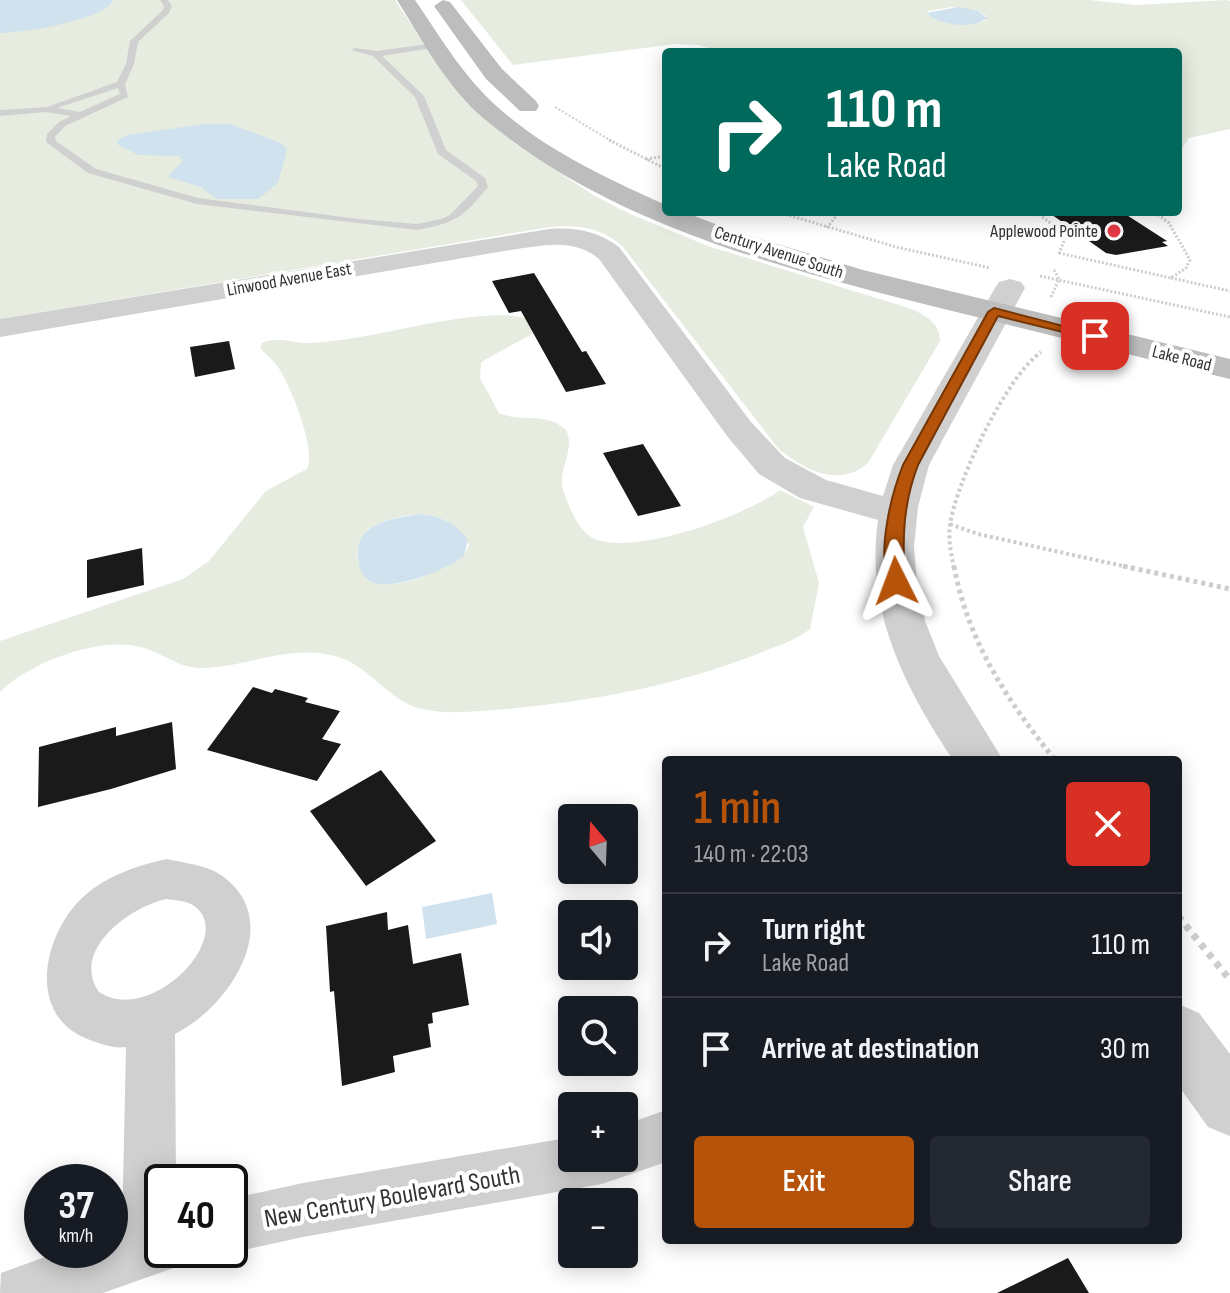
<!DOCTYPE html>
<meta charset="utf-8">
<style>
body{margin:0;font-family:"Sofia Sans Condensed",sans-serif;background:#242831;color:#f1f3f6;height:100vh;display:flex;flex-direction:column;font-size:30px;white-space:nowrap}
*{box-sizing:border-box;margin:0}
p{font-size:26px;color:#9ea1a6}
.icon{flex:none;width:44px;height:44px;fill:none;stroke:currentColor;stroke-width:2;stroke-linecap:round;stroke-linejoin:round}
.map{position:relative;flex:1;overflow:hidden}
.details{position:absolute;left:662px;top:756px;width:520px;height:488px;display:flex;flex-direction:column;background:#171b24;border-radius:8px;box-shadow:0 4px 20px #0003}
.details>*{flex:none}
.banner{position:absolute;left:662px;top:48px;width:520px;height:168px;border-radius:8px;box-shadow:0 4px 20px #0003;background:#00695c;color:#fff;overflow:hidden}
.needle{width:52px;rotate:341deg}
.controls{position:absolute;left:558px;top:804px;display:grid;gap:16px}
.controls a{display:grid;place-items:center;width:80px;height:80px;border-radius:8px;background:#171b24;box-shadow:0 4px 20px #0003;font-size:40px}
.speed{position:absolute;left:24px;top:1164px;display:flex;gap:16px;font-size:40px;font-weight:700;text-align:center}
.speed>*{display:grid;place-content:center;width:104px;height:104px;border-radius:50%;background:#171b24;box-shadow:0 4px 20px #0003;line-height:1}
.speed small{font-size:20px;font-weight:400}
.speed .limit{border:4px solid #111;border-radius:12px;background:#fff;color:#111}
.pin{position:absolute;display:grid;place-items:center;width:68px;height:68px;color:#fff;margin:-34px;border-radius:16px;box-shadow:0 4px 12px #0006}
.me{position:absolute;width:88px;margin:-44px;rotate:357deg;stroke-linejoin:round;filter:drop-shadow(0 0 6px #0008)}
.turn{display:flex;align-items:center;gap:28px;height:168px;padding:0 32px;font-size:36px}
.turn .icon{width:104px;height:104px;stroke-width:2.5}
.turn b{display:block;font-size:56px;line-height:68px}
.round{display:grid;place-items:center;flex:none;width:84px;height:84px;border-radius:8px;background:#242831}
.summary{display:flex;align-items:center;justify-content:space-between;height:136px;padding:0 32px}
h1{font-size:48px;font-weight:600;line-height:60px;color:#b45309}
.cta{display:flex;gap:16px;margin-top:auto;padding:16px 32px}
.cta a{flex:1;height:92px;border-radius:8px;background:#b45309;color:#fff;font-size:32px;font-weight:600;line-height:92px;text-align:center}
.cta a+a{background:#242831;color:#f1f3f6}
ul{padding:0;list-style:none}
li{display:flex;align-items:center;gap:24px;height:104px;padding:0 32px;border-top:2px solid #363941}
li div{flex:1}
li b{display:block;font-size:30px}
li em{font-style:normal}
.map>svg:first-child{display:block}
.green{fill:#e6ecdf;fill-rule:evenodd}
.water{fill:#cfe2ee}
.building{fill:#1a1a1a}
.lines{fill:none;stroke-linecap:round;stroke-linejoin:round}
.path-far4{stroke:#cdcdcd;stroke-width:2;stroke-dasharray:2 2;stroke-linecap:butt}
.path-far3{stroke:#cdcdcd;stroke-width:3;stroke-dasharray:2 2;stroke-linecap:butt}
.path-far2{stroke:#cdcdcd;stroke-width:4;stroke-dasharray:3 3;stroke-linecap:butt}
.path-far1{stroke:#cdcdcd;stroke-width:5;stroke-dasharray:4 4;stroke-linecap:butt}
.path{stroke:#cdcdcd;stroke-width:7;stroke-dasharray:6 6;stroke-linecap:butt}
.service{fill:#d0d0d0;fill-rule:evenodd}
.minor{fill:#d0d0d0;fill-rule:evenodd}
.tertiary{fill:#d0d0d0;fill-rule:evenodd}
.secondary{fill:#bdbdbd;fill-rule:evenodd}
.route{fill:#b45309;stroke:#753606;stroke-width:2}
.poi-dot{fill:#e63946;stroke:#fff;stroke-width:3}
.labels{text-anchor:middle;stroke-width:8;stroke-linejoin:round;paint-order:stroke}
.far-poi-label{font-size:18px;fill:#333;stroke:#fff;text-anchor:end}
.far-street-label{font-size:18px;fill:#333;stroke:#fff}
.near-street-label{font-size:26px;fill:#333;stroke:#fff}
</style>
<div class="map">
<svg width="1230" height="1293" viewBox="0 0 1230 1293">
<rect width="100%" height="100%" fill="#fff"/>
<path class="green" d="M0 0H395L447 79 468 104 517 145 595 196 630 214 708 246 912 309C926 316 940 323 940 341L868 463C839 489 801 469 777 447L623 247C601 226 573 224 544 228L0 319Z
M461 0H1089L1136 5 1226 0 1230 1V129L1189 138 1178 154V52H720L699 45 675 44 513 65ZM952 7 978 11 986 16 985 21 956 24 927 15 928 11Z
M507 315 526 318 533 329 532 334 486 359 481 363 480 378 499 413C522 423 546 411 566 430 576 450 557 470 563 490 569 507 579 534 597 540 640 554 745 516 780 490L814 507 803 527 819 583 810 629C794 642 773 647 755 655 674 686 593 701 507 709 479 711 449 715 422 709 387 701 370 665 335 656 289 644 247 667 203 668 179 669 162 652 140 647 100 636 28 663 0 692V641L183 579 209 561 266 491 307 469C317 451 290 384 278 367 273 360 266 355 260 348L262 343C279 335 293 344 311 343 377 339 441 315 507 315ZM420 514C445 517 456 524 469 545L464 556C441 568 414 585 388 584 361 584 346 550 367 531 380 519 403 516 420 514Z"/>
<path class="water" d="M0 0H113C106 20 22 33 0 33Z
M958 7 978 11 987 18C971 30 940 25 926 13Z
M205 124H230L281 143 287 149 278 183 258 199H217L201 187 168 177 183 160 179 156 138 155 117 144 118 140 127 135Z
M420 514C441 516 455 523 468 540L464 556C446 570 390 593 370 581 362 576 359 568 358 559 353 523 393 518 420 514Z
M492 893 497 924 426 939 422 907Z"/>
<path class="building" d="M1048 212H1122L1167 241 1162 242 1168 246 1116 255 1106 253Z
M534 273 582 352 586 351 606 384 566 392 521 311 509 313 492 281Z
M229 341 235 369 195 377 190 347Z
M643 444 681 506 638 516 603 453Z
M142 548 144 585 87 598V560Z
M253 687 272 693 275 689 308 698 305 702 340 711 322 739 341 744 317 781 207 750Z
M172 722 176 769 111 789 38 807 39 747 116 727V736Z
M381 770 436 841 366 886 310 811Z
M387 912 388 930 408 925 413 964 461 953 469 1005 432 1013 433 1023 428 1024 431 1047 393 1056 395 1072 342 1086 334 991 330 992 326 926Z
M1068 1258 1089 1293H997Z"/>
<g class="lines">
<path class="path-far4" d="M555 107 613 142"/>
<path class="path-far3" d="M609 140 666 169
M646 159 666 156
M778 212 896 247 990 268
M1036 212 1066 235 1059 254
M827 228 839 212
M1059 253 1171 278 1186 268 1190 260 1169 223 1155 212
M1054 270 1059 279
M1040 276 1230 317
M1171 278 1230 291
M1051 297 1059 279"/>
<path class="path-far2" d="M950 524 978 534 1132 568
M954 568C951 554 948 539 950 525 956 482 1006 377 1041 352"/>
<path class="path-far1" d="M954 566C968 642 1007 700 1055 760
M1123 566 1230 589"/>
<path class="path" d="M1178 916 1230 980"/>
<path class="service" d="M160 0H168L172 6 169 13 138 42 134 64 125 84 128 97 65 126 55 137 56 141 96 169 198 198 358 219 417 224 441 219 450 215 478 186 476 181 438 154 415 97 373 56 351 50 355 48 376 51 436 43 439 47 382 56 424 96 446 150 485 178 488 187C463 217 456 223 417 230L197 204 88 173 46 142 47 134 59 122 71 116 45 112 0 116V110L47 107 117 82 126 64 130 41 163 10 164 6ZM118 88 120 94 80 112 57 108Z"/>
<path class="minor" d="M167 859C184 863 206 865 221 875 287 921 229 1007 175 1034L176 1182H162V1250H188L182 1265 103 1293H0L1 1273 64 1250H110V1235L122 1231 126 1047C112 1049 98 1043 85 1038 25 1012 45 932 83 897 106 876 138 865 167 859ZM167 899C174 900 185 901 191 904 241 932 152 1027 99 992 70 950 131 906 167 899Z
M666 1110V1162L602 1184 303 1237 230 1253 222 1250H230V1199L303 1183 572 1137V1158H624V1125Z"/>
<path class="tertiary" d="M549 229C575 227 598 231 619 247L751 422 785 458 826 480 883 496 893 465 995 288 999 282 1010 279 1021 282 1025 288 929 465 918 507 914 547 917 585 925 621 939 656 1003 760H953C904 686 865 610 878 520L800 498 759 474 727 436 599 259C573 237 541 246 510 250L0 337V319Z
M1178 1004 1199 1013 1230 1054V1136L1208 1127 1178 1085Z"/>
<path class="secondary" d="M397 0H415C437 32 457 66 484 94 534 145 602 176 666 205V212H684L731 230 863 270 1230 359V379C1136 356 1042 333 948 310 786 269 612 227 482 117 446 86 422 40 397 0Z
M443 0 450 2 502 69 536 101 539 106 536 111H520L486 79 434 6Z"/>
</g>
<path class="route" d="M994 308 1102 336 1095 340 998 316 918 465C903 504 902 540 905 581L896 587 890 585C876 554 891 495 903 465L988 312Z"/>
<circle class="poi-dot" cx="1114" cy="231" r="8"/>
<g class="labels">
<g class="far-poi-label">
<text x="1098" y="237">Applewood Pointe</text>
</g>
<g class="far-street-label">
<text transform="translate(779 252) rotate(18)" y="6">Century Avenue South</text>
<text transform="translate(289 279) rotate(-10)" y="6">Linwood Avenue East</text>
<text transform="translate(1182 358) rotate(14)" y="6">Lake Road</text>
</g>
<g class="near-street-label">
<text transform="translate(392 1196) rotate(-10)" y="9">New Century Boulevard South</text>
</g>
</g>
</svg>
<div class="controls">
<a><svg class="needle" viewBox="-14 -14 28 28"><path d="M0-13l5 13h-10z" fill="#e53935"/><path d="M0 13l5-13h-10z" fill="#9ea1a6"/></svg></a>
<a><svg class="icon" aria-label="sound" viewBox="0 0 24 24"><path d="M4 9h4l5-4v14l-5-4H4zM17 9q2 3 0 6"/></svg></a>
<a><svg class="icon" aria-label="search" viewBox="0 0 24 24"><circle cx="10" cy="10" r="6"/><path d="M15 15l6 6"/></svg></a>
<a>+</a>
<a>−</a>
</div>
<div class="speed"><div>37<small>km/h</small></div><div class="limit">40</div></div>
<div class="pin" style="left:1095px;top:336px;background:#d93025"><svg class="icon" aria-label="arrive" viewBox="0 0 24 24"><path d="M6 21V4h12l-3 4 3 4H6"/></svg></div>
<svg class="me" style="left:896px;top:581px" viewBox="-20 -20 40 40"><path d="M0-17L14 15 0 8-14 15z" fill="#b45309" stroke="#fff" stroke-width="4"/></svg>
<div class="banner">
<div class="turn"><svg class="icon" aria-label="right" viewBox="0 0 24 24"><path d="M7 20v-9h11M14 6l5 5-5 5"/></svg><div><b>110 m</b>Lake Road</div></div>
</div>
<section class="details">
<div class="summary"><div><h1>1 min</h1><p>140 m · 22:03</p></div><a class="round" style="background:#d93025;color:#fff"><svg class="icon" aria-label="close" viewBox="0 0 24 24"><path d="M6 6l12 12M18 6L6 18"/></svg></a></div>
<ul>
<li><svg class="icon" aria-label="right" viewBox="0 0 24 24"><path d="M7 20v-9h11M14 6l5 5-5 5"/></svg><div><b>Turn right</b><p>Lake Road</p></div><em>110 m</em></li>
<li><svg class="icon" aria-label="arrive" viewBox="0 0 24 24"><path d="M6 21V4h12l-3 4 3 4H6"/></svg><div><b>Arrive at destination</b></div><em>30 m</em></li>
</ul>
<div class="cta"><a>Exit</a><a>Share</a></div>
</section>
</div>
